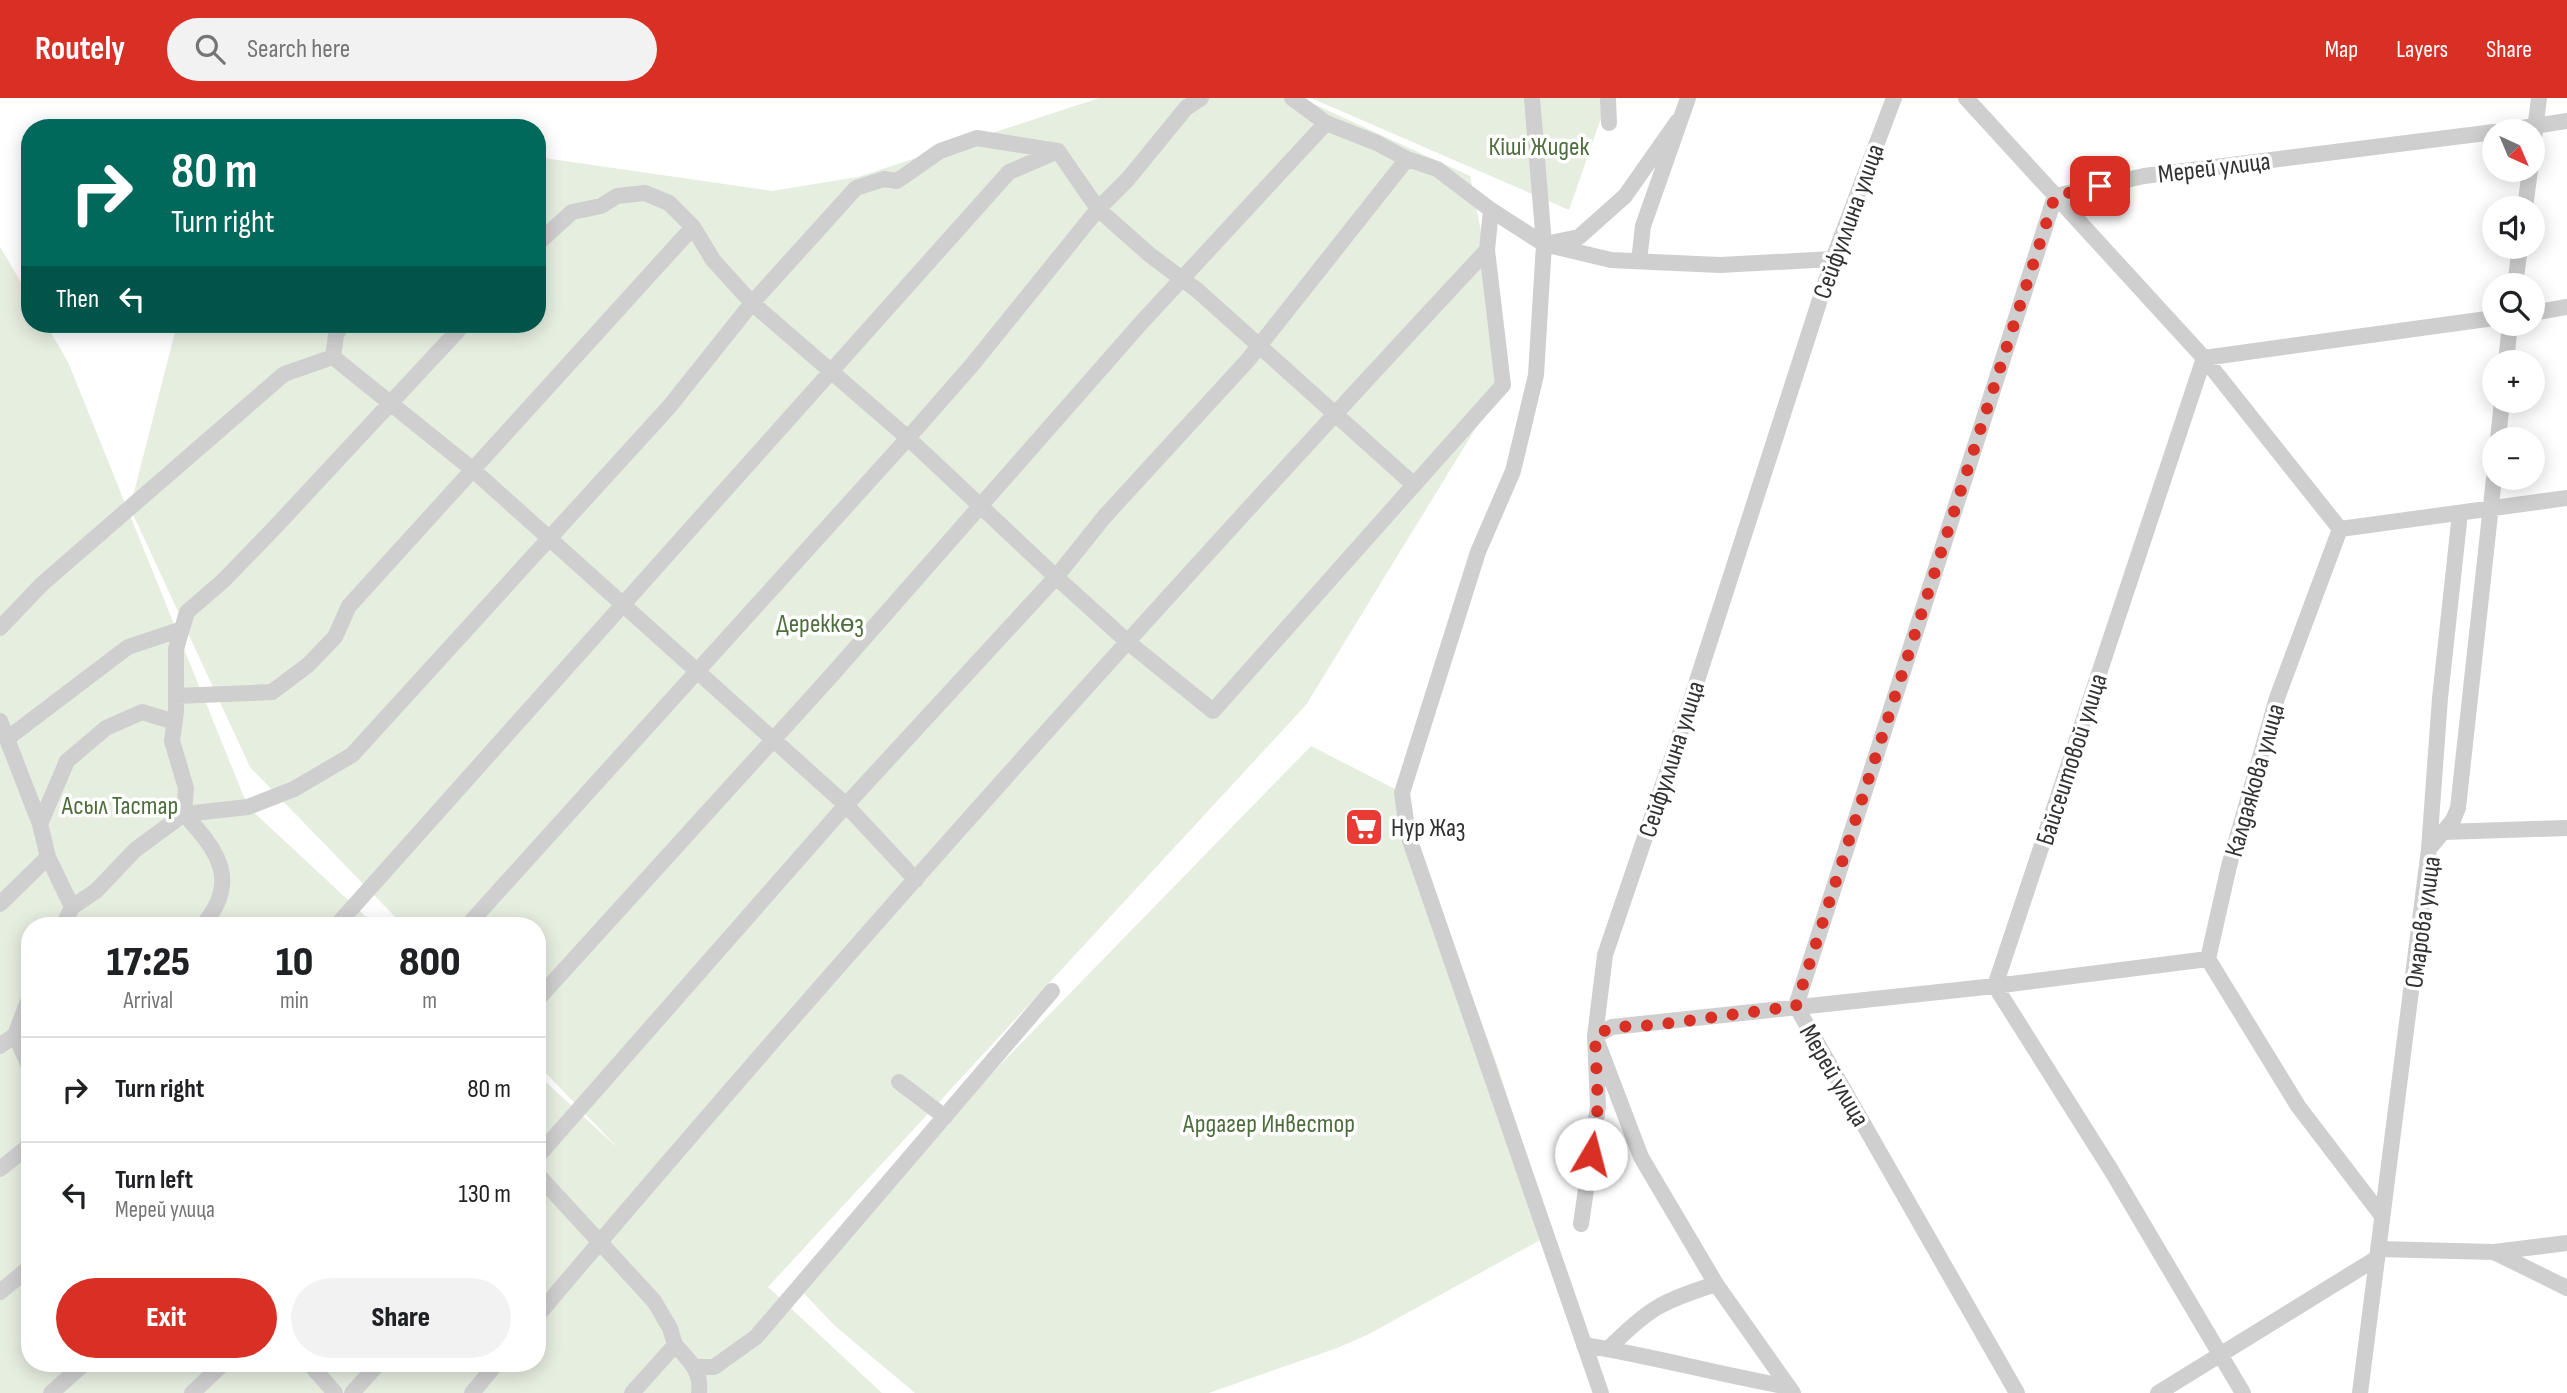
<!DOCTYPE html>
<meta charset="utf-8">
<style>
body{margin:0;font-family:"Sofia Sans Condensed",sans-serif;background:#f2f2f2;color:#202124;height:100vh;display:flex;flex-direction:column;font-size:26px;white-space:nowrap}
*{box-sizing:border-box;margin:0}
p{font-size:23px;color:#757577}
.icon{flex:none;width:38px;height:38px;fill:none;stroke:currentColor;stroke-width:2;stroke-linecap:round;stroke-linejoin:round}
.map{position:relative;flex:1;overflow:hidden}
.sheet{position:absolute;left:21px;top:819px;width:525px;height:455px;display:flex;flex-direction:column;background:#fff;border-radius:28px;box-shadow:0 4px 18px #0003}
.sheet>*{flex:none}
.hud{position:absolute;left:21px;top:21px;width:525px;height:214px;border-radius:28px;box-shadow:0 4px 18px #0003;background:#00695c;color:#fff;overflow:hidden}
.needle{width:46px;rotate:136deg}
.tools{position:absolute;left:2482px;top:21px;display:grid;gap:14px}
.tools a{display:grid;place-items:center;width:63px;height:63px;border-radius:50%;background:#fff;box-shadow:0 4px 18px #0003;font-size:35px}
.pin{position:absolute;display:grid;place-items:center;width:60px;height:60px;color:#fff;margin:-30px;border-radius:14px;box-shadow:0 4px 10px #0006}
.me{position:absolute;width:77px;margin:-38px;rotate:8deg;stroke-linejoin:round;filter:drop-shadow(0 0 5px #0008)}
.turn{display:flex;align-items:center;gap:24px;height:147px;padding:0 35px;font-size:32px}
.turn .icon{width:91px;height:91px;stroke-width:2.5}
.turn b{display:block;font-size:49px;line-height:60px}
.then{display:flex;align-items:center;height:66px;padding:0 35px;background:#0003;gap:14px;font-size:26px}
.eta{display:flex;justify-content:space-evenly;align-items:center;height:119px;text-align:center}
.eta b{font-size:42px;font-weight:800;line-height:49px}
.action{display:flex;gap:14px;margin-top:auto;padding:14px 35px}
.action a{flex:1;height:80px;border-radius:42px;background:#d93025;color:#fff;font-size:28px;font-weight:800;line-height:80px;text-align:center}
.action a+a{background:#f2f2f2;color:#202124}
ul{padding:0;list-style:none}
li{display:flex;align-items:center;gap:21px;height:105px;padding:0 35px;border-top:2px solid #e0e0e0}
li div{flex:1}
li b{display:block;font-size:26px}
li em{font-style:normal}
header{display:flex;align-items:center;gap:42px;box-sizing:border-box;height:98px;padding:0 35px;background:#d93025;color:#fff}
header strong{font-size:33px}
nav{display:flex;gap:38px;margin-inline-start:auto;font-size:24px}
.search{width:490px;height:63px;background:#f2f2f2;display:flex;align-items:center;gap:18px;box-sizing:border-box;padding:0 24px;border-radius:38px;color:#757577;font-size:26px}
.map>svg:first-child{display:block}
.green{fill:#e6eee0}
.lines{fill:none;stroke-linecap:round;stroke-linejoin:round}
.minor{stroke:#cfcfcf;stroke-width:16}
.route{stroke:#d93025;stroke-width:12;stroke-dasharray:0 21.6}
.labels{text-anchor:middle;stroke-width:7;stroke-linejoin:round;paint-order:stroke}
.park-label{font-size:26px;fill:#4e6f3d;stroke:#fff}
.street-label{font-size:26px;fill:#323232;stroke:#fff}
.poi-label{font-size:26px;fill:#323232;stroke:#fff;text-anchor:start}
</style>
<header>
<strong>Routely</strong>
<div class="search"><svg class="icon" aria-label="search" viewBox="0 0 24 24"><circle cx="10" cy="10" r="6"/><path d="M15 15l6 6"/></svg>Search here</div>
<nav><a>Map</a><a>Layers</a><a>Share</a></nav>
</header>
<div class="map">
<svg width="2567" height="1295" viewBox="0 0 2567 1295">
<rect width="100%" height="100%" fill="#fff"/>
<path class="green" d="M1099 0H1301L1470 78 1509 276 1306 607 768 1189 882 1295H0V149L30 199V226H46L68 264 248 709 376 828H30V1265H537V976L619 1051 537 966V828H404L250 669 130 410 177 226H537V59L772 93 858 79Z
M1311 0H1608L1569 112Z
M1311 648 1397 692 1496 964 1553 1135 1369 1236 1337 1250 1209 1295H915L835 1228 797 1188 921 1048Z"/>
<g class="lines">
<path class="minor" d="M1292 0 1326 25 1377 45 1407 61 1437 71 1491 112 1544 146 1611 162 1653 164 1720 167 1833 161
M1532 0 1544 146 1536 277 1513 373 1478 454 1402 695 1408 737 1601 1295
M1608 0 1609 25
M1966 0 2204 260 2340 431
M2502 33 2567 23
M2532 56 2539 0
M1407 61 1248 262 1105 418 1056 479 1129 545 1213 613 1503 287 1487 152 1491 112
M2525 110 2530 72
M1550 145 1579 139 1625 98 1677 24
M537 146 572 114 601 108 617 98 645 95 669 105 693 129 713 162 752 205 856 90 884 81 897 83 940 53 977 40 1058 53 1098 111 1150 157 1197 192 1413 386
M1639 163 1643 128 1688 0
M2515 187 2520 149
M2532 215 2567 209
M464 226 279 425 224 482 187 514 176 551V614L172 643 186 690 184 716 248 709 294 691 352 657 669 309 752 205 908 340 1056 479 846 707 916 782
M333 259 472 371 846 707 537 1059
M333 259 336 237 342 226
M2506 264 2510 226
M2498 341 2502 303
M0 530 42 486 284 276 333 259
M176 598 272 594 308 567 335 539 349 508 693 129
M0 623 40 726 48 759 72 809
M8 640 128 549 182 531
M40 726 67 663 106 630 142 614 175 624
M2443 734 2567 730
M2429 751 2440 600 2460 415
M0 806 48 759
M63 828 72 809 96 793 135 752 184 716C218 753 241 783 202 828
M336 828 1009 74 1056 54
M467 828 908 340 972 267 1098 111 1128 81 1186 10 1201 0
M30 898 15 937 30 970
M537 902 831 578 1141 225 1326 25
M0 948 15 937
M899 984 945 1019
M0 1071 30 1047
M537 1076 654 1203 670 1230 675 1247 632 1295
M2382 1118 2298 1008 2208 861 2229 768 2277 600 2340 431 2567 400
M1581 1126 1598 1008 1595 938 1612 929 1995 888 2208 861
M2378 1151 2494 1154 2567 1190
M2494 1154 2567 1145
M0 1194 30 1169
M537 1218C844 855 1163 500 1487 152
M675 1247C689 1262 702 1273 699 1295
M1584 1247C1653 1258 1720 1277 1789 1289
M1608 1251C1649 1210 1662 1203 1716 1186
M309 1265 335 1295
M696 1269H714L756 1239 1052 893
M51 1295 85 1265
M192 1295 224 1265
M352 1295 379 1265
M472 1295 497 1265
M1793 1295 1716 1186 1641 1059 1595 938 1605 857 1676 648 1833 161 1894 0
M2017 1295 1796 908 2055 98 2144 78 2494 34
M2158 1295 2377 1160
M2243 1295 2111 1072 1995 888 2204 260 2494 220
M2360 1295 2429 751 2453 722 2458 710 2494 380"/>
</g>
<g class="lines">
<path class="route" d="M1591 1056 1598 1008 1595 938 1612 929 1656 927 1796 908 2055 98 2100 88"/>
</g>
<defs>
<symbol id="supermarket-square" viewBox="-11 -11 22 22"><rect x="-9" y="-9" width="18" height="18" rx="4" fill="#e93b33" stroke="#fff"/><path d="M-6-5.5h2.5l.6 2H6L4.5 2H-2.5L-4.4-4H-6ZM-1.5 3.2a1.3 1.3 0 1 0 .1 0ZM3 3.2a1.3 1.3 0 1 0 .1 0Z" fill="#fff"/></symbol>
</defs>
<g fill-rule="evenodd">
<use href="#supermarket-square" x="1342" y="707" width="44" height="44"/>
</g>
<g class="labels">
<g class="park-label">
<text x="1539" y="57">Кіші Жидек</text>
<text x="820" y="534">Дереккөз</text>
<text x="120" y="716">Асыл Тастар</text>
<text x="1269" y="1034">Ардагер Инвестор</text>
</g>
<g class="street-label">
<text transform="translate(2214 69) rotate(-7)" y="9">Мерей улица</text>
<text transform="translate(1848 123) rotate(-70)" y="9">Сейфуллина улица</text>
<text transform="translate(1671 661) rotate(-72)" y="9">Сейфуллина улица</text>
<text transform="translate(2071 661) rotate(-72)" y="9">Байсеитовой улица</text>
<text transform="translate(2254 682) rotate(-74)" y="9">Калдаякова улица</text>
<text transform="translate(2422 824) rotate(-82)" y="9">Омарова улица</text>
<text transform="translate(1835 977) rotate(60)" y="9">Мерей улица</text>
</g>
<g class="poi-label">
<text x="1391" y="738">Нур Жаз</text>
</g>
</g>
</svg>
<div class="tools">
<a><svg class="needle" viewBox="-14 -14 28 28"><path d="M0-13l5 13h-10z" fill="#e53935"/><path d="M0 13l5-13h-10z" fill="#757577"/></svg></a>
<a><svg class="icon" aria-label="sound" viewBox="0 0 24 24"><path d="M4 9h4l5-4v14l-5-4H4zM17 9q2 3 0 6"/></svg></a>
<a><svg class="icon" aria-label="search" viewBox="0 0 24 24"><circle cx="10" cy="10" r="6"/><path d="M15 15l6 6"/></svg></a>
<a>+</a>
<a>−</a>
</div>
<div class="pin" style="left:2100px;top:88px;background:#d93025"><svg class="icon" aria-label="arrive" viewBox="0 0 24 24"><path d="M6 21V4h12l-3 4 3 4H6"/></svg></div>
<svg class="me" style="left:1591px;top:1056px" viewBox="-20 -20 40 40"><circle r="19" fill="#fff"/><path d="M0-13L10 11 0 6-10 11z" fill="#d93025"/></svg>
<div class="hud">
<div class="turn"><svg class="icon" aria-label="right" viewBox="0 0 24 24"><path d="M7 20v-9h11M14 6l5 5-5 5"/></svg><div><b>80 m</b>Turn right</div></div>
<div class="then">Then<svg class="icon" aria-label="left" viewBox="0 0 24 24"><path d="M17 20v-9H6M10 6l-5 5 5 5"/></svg></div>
</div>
<section class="sheet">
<div class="eta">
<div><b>17:25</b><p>Arrival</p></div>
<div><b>10</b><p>min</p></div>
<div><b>800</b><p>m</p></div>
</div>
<ul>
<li><svg class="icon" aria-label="right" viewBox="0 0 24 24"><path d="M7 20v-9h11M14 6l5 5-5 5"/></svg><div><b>Turn right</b></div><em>80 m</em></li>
<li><svg class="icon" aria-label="left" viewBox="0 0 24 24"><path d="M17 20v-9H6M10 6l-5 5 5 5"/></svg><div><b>Turn left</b><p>Мерей улица</p></div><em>130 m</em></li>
</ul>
<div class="action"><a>Exit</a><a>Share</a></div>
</section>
</div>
